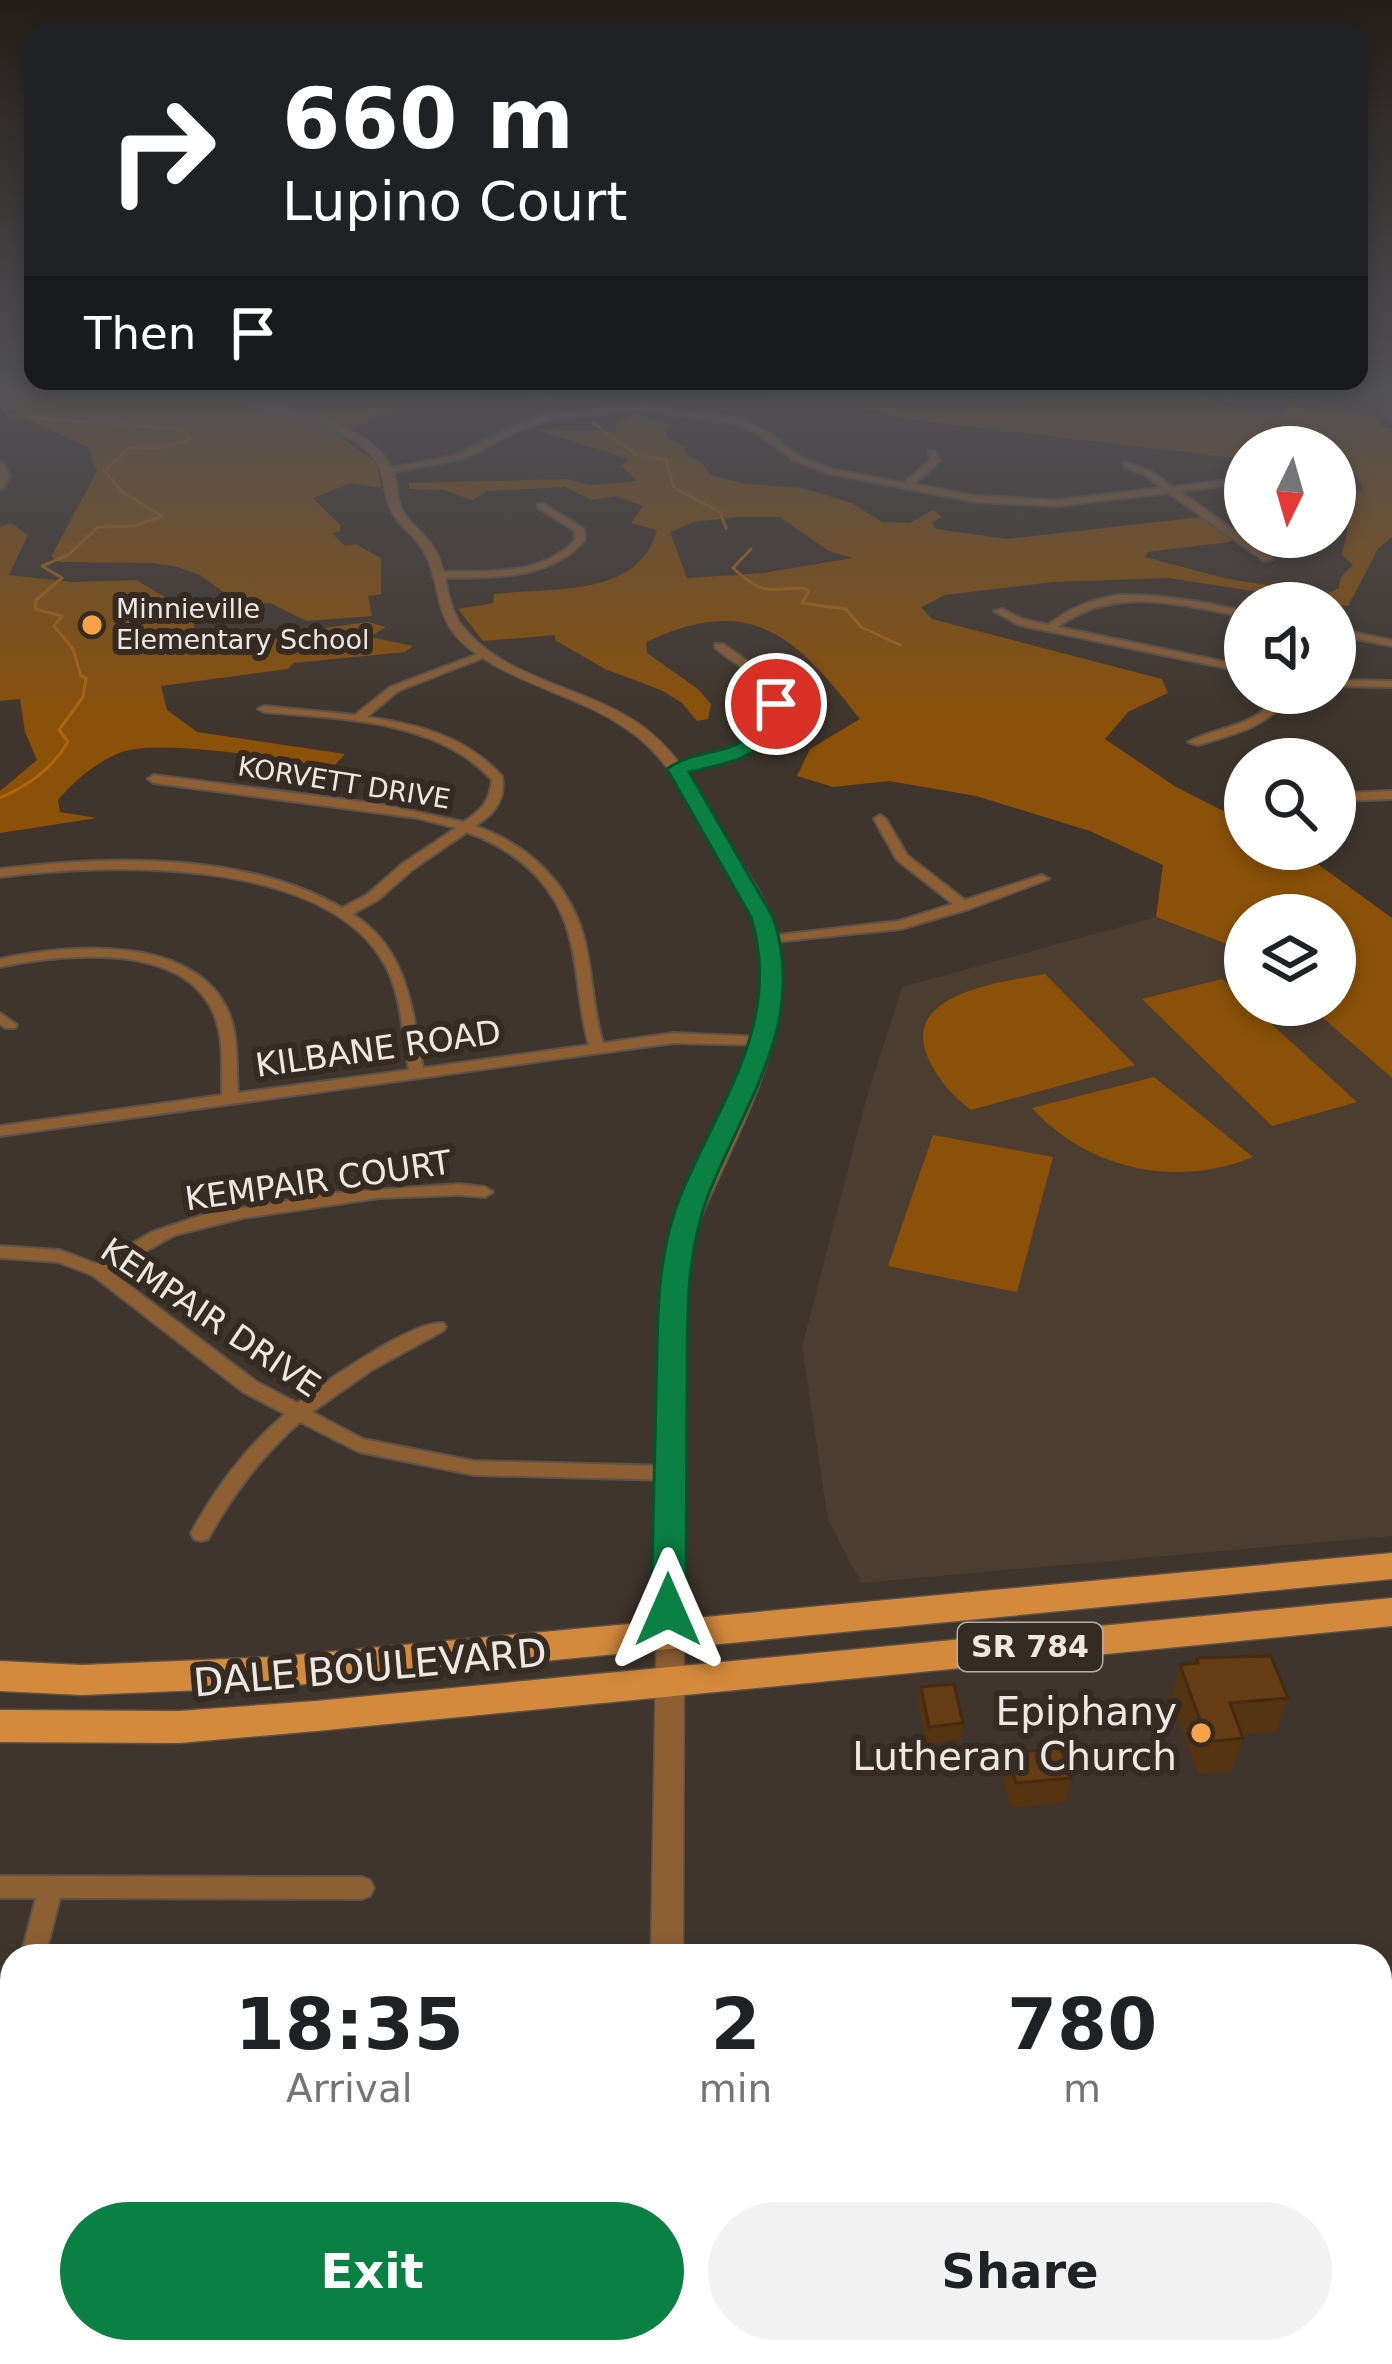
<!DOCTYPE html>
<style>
body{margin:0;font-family:"DejaVu Sans",sans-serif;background:#f2f2f2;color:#202124;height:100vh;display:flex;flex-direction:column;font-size:45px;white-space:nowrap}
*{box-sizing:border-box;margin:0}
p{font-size:39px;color:#757577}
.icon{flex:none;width:66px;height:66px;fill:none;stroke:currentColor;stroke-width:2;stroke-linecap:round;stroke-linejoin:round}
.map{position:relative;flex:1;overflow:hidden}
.drawer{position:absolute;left:0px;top:1944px;width:1392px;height:420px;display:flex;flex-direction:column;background:#fff;border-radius:36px 36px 0 0;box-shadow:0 6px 18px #0003}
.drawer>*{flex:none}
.guide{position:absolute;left:24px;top:24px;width:1344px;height:366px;border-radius:24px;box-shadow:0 6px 18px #0003;background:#202124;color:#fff;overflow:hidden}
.needle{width:78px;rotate:185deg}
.fabs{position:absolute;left:1224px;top:426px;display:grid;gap:24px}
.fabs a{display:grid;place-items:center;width:132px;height:132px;border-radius:50%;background:#fff;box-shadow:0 6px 18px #0003;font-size:60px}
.pin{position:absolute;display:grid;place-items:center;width:102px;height:102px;color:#fff;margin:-51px;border:6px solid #fff;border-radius:50%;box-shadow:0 3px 12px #0007}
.me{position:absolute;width:132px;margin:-66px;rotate:0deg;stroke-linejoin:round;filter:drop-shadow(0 0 9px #0008)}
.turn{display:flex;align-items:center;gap:42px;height:252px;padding:0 60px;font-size:54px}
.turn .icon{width:156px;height:156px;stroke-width:2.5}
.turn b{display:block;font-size:84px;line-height:102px}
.then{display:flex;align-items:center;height:114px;padding:0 60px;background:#0003;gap:24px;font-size:45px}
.eta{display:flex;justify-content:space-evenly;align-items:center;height:204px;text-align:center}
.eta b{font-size:72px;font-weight:700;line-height:84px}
.button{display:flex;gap:24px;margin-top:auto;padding:24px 60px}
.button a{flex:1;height:138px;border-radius:72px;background:#0b8043;color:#fff;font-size:48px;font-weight:700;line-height:138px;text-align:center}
.button a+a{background:#f2f2f2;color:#202124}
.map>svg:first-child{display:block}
.built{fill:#4c3d31}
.green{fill:#8b5108;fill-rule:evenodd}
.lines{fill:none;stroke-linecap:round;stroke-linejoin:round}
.stream{stroke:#ae660a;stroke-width:3}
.minor-casing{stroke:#5b5249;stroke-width:4}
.tertiary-casing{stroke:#5b5249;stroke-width:3}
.primary-casing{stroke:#5b5249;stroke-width:3}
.minor{fill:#8d5f33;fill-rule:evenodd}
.tertiary{fill:#8d5f33;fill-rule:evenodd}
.primary{fill:#d48a3d;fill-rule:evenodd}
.wall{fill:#563411}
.building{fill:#643d14;stroke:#462b0e;stroke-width:3}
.route{fill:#0b8043;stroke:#07532c;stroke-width:3}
.poi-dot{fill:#f7a149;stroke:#352b23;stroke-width:4.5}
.labels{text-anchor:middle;stroke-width:12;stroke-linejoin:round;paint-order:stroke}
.far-poi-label{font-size:27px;fill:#eee8e2;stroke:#352b23;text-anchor:start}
.far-street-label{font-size:27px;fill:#eee8e2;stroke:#352b23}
.shield{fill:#352b23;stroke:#b6afa9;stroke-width:3}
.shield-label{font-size:30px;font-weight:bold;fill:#eee8e2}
.street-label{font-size:33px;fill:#eee8e2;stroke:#352b23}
.near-street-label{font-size:39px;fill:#eee8e2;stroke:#352b23}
.near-poi-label{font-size:39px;fill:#eee8e2;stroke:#352b23;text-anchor:end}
</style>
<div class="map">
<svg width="1392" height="2364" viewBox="0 0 1392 2364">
<rect width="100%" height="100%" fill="#3f352c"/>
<path class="built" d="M1156 917 1245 951V1005H1308L1392 1078V1536L861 1583 828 1520 802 1347 866 1100 902 987Z"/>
<path class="green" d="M0 395H472L507 406C446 397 429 396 369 418L368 423 332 430 377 463 381 488 351 483 313 498 340 525V531L332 533 345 546 355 544 381 558V594L368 596 372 616 307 621 270 603 240 604 200 575 177 567 153 563 60 562 51 557 97 471 88 447 0 407Z
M755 395H1195L1232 407 1282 413 1292 398 1339 402 1344 413 1378 416 1381 425 1392 429V537L1378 549 1348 606 1169 578 1053 582 945 595 921 607 932 619 1162 679 1168 693 1128 712 1105 739 1176 787 1245 822V849H1297L1392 918V1078L1308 1005H1335V915H1245V951L1156 917 1163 865 1090 831 976 796 889 781 833 787 797 776 810 749 860 719C796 637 753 592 646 642L647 653 698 689 711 704 708 719 697 721 682 703 661 690 605 669 555 640V635L483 641 458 609 493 603 494 594C553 587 639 598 657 530L631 523 643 506 616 496 592 500 565 487 487 491 472 500 444 490 409 489V483L567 479 590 485 637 481 621 466 629 459 535 429 616 432 617 423 635 413 671 426 666 429 668 439 684 446 687 455 702 463 710 475 746 484 802 488 852 503 882 522 910 523 933 510 942 517 932 523 936 529 1007 539 1202 517 1236 541 1148 552 1145 557 1228 579 1326 594 1339 588 1341 577 1353 565 1342 555 1348 528 1335 529V496L1364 490 1355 473 1335 470V447H1245V459L905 419 879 411ZM737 517H780L829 551 853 558 763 573 687 578 670 532 694 522Z
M11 523 28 535 9 575 72 582 136 580 190 612 197 636 220 642 368 622 386 627 370 637 413 646 405 652 293 663 288 669 161 686 167 710 197 732 345 754 333 767C286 761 157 736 117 754 94 764 74 781 58 800L60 812 97 818 0 833V791L37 760 25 732 20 699 0 701V527Z
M1045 974 1135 1065 971 1110C953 1096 939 1081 929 1060 897 993 1002 982 1045 974Z
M1222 979 1357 1102 1272 1126 1142 999Z
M1154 1077 1253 1157C1176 1189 1087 1169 1032 1108Z
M933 1135 1053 1157 1017 1292 888 1266Z"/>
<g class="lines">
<path class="stream" d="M532 395 552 401
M0 405 10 416 180 429 191 438 168 447 129 448 105 471 122 492 162 516 134 526 98 527 68 555 42 566 62 578 36 600 35 609 62 616 54 626 73 649 81 676 86 678 83 697 59 730 68 742C51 770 29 785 0 798
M593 423 637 455 666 460 674 488 720 512 726 528
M751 549 733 568C766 598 766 588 804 588L809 591 802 603 846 609 861 627 900 645"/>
<defs>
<path id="minor" d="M1225 395H1233L1228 401 1224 398Z
M1380 395H1388L1392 422 1382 414Z
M645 404 742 420 766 431 799 456 831 469 904 483 930 460 929 451H935L940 461 914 484 975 496 1057 500 1162 488 1145 475 1124 467V463L1127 462 1151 471 1173 487 1235 479 1240 482 1238 484 1180 491 1273 559 1264 561 1169 493 1057 506 975 502 826 473 793 460 760 435 737 424 645 410 555 418 520 430 463 459 387 473 382 470 457 455 514 426 551 414Z
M0 462 3 463 10 476 3 488 0 489Z
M538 504H544L584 529 585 540C549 582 488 577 437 578L432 575 437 572C484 571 541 577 575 540L574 530 538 508Z
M1118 595C1161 594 1202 602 1245 611V617C1182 605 1114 585 1058 627L1245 666V672L1019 625 994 611 1003 609 1022 619 1048 625C1070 608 1090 600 1118 595Z
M1335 629 1392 640V646L1335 635Z
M715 644H723C744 659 774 676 780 704 790 747 705 772 673 772V766C708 759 799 740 760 686 749 670 730 660 715 648Z
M483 652 493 654 398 691 367 717C420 725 465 736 502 776 506 800 495 813 475 826 530 845 571 885 585 942 593 976 593 1010 603 1043L673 1033 765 1037 770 1039 773 1042 770 1045 673 1043 0 1136V1126L222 1095C221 1069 225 1038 213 1012 182 941 61 954 0 967V959C67 944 193 934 228 1011 239 1036 236 1066 238 1093L409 1070C402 1035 402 994 384 963 323 856 106 863 0 877V869C107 855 247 852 342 908L368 894 402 864 456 828 417 818 154 783 148 779 154 775 379 804 464 822C483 809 489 802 492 780 437 719 340 719 264 712L258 709 264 706 355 715 390 687ZM467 832C519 851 559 887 571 943 579 977 579 1012 589 1045L423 1068C412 1010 408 948 352 914L378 900 412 870Z
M1335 680 1392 681V687L1335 686Z
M1279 693H1291C1270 727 1235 734 1198 745L1188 742C1219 726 1258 727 1279 693Z
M1392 791V799L1341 801 1335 797 1341 793Z
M880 815 886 819 907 855 965 900 1042 875 1049 879 969 909 901 929 764 943V937L769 936 899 921 953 904 897 860 874 819Z
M0 1013 17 1025 15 1028H5L0 1024Z
M459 1184 485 1187 493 1192 485 1197 459 1195 379 1198 243 1218 175 1235 110 1271 257 1382 297 1403C324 1383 412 1320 443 1323L446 1327 443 1331 372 1370 312 1412 363 1439 474 1461 669 1466 676 1468 679 1473 676 1478 669 1480 474 1475 359 1452 300 1422C261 1456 233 1494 208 1539L201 1541 194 1539 191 1533C216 1487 245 1448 285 1414L243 1392 92 1275 58 1262 0 1258V1246L60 1250 97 1264 152 1232 206 1214 333 1193Z
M0 1876 362 1877 370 1880 374 1888 370 1896 362 1899 60 1898 45 1956H21L36 1898H0Z
M12 2024V2081L9 2088 0 2092V2035L3 2027Z
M1392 2139V2165L1380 2169V2143Z
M0 2175H12V2201H0Z"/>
<path id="tertiary" d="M241 395C257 395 269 401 284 406 323 419 370 429 392 467 399 481 395 497 403 511 412 527 429 536 437 553 449 577 446 608 465 629 507 680 586 687 639 724 680 752 702 797 726 838 741 864 761 889 771 917 811 1039 720 1150 685 1261L683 1956H651L663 1261C699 1150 792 1038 753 917 745 891 728 869 714 845 691 806 672 763 635 735 584 695 516 687 466 646 431 617 443 582 422 549 413 533 395 524 389 506 382 488 386 471 371 455 337 418 279 422 241 395Z
M645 2352H681V2364H645Z"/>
<path id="primary" d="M1392 1553V1579L274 1687 82 1695 0 1691V1661L82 1665 274 1657Z
M1392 1598V1626L316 1731 179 1743 0 1742V1710L179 1711 316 1701Z"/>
</defs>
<use href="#minor" class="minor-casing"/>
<use href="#tertiary" class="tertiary-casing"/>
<use href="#primary" class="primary-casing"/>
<use href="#minor" class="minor"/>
<use href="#tertiary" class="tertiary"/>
<use href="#primary" class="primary"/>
</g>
<path class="wall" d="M1197 1658 1288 1698 1277 1731 1241 1734 1243 1738 1232 1771 1198 1774 1171 1698 1180 1665 1195 1663Z
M921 1687 963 1723 961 1740 927 1743 918 1704Z
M1007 1753 1071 1778 1065 1802 1011 1808 1003 1778Z"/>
<path class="building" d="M1271 1656 1288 1698 1230 1703 1243 1738 1208 1742 1180 1665 1198 1663 1197 1658Z
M954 1684 963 1723 929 1727 921 1687Z
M1061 1748 1071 1778 1016 1783 1007 1753Z"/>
<linearGradient id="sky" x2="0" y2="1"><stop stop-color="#231d18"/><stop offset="0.54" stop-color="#525156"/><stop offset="1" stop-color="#525156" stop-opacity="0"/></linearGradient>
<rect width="1392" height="726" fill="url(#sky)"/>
<path class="route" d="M776 699 785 704C772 755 736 762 689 772L773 917C808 1020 746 1100 709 1193 683 1260 688 1328 687 1399 687 1469 686 1539 686 1610L681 1619 668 1624 656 1619 651 1610C653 1539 654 1469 656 1399 658 1328 654 1259 682 1192 720 1101 783 1021 751 917L667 769C704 742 750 764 766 704Z"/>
<g class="poi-dot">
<circle cx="92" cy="625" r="12"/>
<circle cx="1201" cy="1733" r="12"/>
</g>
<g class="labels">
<g class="far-poi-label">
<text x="116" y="618">Minnieville<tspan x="116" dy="31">Elementary School</tspan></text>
</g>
<g class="far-street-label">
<text transform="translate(344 783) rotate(9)" y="9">KORVETT DRIVE</text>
</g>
<rect class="shield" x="958" y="1623" width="144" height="48" rx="9"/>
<g class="shield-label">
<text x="1030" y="1657">SR 784</text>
</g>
<g class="street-label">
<text transform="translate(378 1048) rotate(-8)" y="12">KILBANE ROAD</text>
<text transform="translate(318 1180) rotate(-8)" y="12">KEMPAIR COURT</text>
<text transform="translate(211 1317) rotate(34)" y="12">KEMPAIR DRIVE</text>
</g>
<g class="near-street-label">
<text transform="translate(370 1667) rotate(-5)" y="14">DALE BOULEVARD</text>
</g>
<g class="near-poi-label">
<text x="1177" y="1725">Epiphany<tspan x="1177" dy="45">Lutheran Church</tspan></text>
</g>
</g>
</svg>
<div class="fabs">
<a><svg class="needle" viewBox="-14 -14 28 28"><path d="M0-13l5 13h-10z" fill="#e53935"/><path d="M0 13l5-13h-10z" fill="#757577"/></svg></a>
<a><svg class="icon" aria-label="sound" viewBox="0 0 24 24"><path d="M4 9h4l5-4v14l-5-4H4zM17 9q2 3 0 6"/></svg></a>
<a><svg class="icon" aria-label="search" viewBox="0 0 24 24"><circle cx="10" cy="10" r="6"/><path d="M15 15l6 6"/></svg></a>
<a><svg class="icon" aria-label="layers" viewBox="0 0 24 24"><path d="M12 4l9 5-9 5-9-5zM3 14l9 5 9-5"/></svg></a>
</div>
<div class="pin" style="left:776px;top:704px;background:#d93025"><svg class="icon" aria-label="arrive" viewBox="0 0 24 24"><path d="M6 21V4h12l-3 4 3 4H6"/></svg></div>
<svg class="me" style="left:668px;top:1610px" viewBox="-20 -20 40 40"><path d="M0-17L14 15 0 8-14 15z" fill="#0b8043" stroke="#fff" stroke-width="4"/></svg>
<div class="guide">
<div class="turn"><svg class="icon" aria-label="right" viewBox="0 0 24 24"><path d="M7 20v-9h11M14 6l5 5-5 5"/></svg><div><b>660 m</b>Lupino Court</div></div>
<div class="then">Then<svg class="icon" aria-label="arrive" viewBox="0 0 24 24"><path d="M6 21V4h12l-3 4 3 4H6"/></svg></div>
</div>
<section class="drawer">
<div class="eta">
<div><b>18:35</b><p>Arrival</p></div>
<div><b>2</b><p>min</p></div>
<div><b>780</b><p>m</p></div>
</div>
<div class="button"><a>Exit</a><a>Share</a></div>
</section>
</div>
